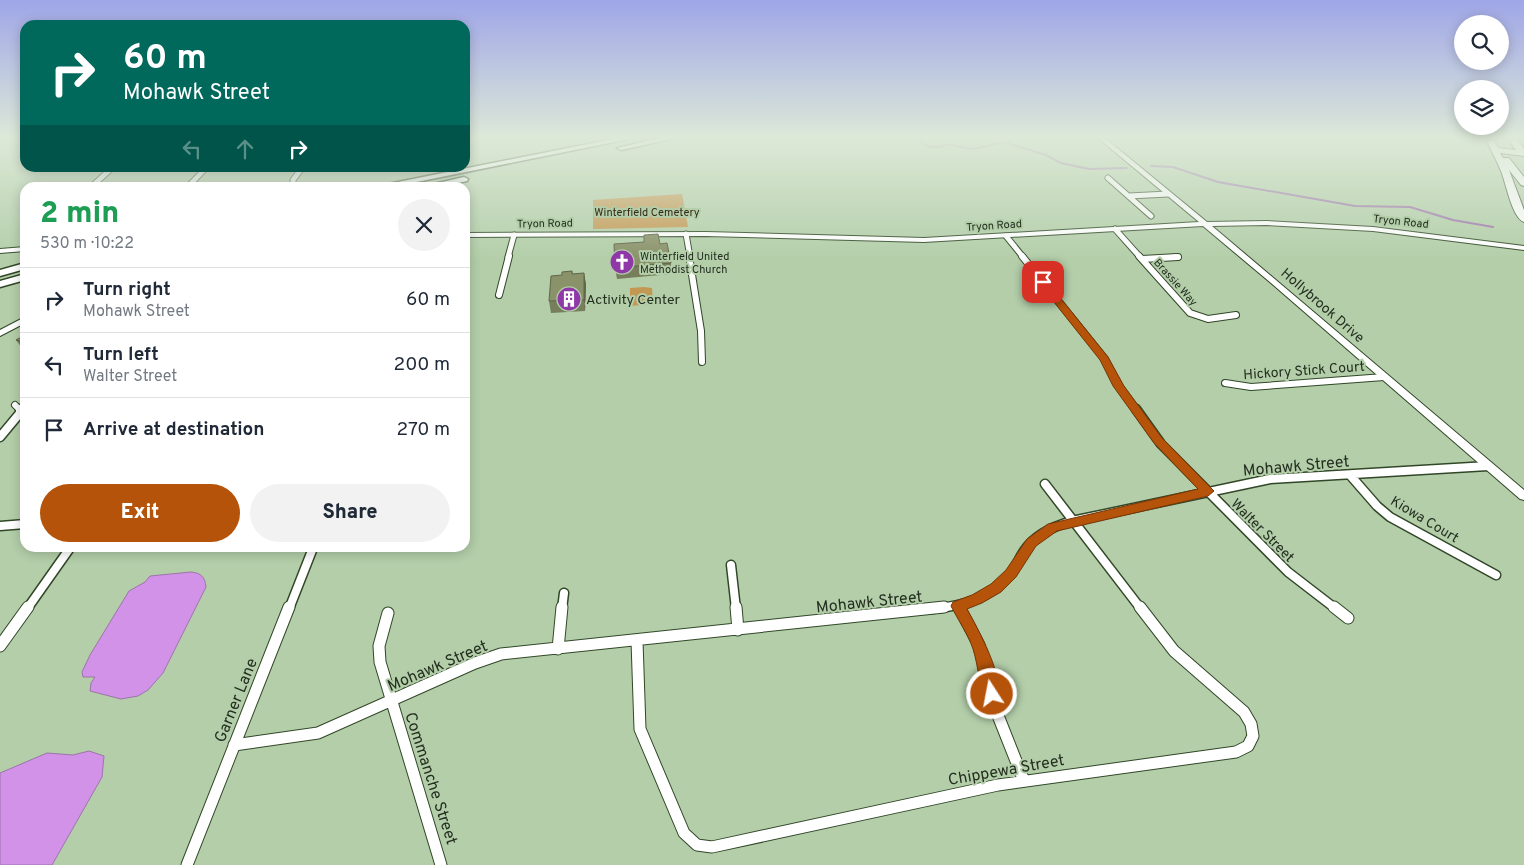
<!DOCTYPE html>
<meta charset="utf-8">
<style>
body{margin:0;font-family:Overpass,sans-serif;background:#f2f2f3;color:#1f2937;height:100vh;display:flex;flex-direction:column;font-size:19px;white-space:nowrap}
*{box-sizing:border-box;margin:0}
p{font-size:16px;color:#747a83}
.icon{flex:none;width:28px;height:28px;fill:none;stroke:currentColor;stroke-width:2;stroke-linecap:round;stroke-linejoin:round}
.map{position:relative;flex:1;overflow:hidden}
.details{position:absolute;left:20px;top:182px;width:450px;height:370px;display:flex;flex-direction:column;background:#fff;border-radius:15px;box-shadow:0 2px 12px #0003}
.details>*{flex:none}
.top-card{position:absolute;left:20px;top:20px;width:450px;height:152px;border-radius:15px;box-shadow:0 2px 12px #0003;background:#00695c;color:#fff;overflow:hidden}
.controls{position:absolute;left:1454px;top:15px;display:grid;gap:10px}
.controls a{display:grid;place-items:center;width:55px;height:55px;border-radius:50%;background:#fff;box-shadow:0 2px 12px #0003;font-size:25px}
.pin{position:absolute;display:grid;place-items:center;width:42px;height:42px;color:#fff;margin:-21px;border-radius:10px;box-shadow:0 2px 8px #0006}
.me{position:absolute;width:55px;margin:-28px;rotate:349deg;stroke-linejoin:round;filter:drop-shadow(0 0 4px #0008)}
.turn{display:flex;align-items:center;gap:18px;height:105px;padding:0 20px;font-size:22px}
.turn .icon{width:65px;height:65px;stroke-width:2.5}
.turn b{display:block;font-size:35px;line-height:42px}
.lanes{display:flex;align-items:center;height:48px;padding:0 20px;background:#0003;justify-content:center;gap:25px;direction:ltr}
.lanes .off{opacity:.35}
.round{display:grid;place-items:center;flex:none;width:52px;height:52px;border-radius:26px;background:#f2f2f3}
.summary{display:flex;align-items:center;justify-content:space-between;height:85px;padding:0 20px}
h1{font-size:30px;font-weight:800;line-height:38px;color:#1e9e55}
.button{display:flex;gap:10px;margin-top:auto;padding:10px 20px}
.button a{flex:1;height:58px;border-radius:30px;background:#b45309;color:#fff;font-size:20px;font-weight:800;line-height:58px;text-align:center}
.button a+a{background:#f2f2f3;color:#1f2937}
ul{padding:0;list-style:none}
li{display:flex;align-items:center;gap:15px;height:65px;padding:0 20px;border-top:1px solid #e0e1e3}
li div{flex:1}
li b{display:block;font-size:19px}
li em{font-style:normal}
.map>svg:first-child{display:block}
.green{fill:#c39853}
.water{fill:#d192e7;stroke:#9d74ab}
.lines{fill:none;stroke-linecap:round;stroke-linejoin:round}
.stream{stroke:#9d74ab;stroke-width:2}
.minor-far3-casing{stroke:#314728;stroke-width:7}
.minor-far2-casing{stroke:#314728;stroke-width:8}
.minor-far1-casing{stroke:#314728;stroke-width:11}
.minor-casing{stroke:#314728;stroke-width:13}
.tertiary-casing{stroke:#314728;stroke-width:2}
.primary-casing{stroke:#314728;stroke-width:3}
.trunk-casing{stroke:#314728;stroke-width:2}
.minor-far3{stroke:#fff;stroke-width:5}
.minor-far2{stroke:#fff;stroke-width:6}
.minor-far1{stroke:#fff;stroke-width:8}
.minor{stroke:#fff;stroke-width:11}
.tertiary{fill:#fff;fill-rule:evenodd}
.primary{fill:#fff;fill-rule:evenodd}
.trunk{fill:#fff;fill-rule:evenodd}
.wall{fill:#777e5b}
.shaded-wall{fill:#61664a}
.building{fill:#8a926a;stroke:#61664a}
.route{fill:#b45309;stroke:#753606}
.labels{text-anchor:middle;stroke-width:4;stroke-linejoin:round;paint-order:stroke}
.far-park-label{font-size:11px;fill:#352918;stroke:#b3cea9}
.far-street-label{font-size:11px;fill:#242f20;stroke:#b3cea9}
.far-poi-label{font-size:11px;fill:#242f20;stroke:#b3cea9;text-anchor:start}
.poi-label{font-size:14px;fill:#242f20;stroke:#b3cea9;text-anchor:start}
.street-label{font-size:14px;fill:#242f20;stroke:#b3cea9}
.near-street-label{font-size:16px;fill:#242f20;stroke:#b3cea9}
</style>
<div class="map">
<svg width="1524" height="865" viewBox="0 0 1524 865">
<rect width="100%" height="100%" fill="#b3cea9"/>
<path class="green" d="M682 194 688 227 593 229V200Z
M644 287 652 288 653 304 630 306V288Z"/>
<path class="water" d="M191 572C201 573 205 577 206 587L163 673 148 690 138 696 121 699 90 691 91 683 95 677H83L82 672 90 655 129 591 145 582 150 576Z
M89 751 104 756 102 777 52 865H0V773L47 753 73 755Z"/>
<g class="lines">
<path class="stream" d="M918 138 924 144 931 147H940L946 144 973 149 1004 142 1046 155 1061 163 1089 169 1127 168
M1151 166 1173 167 1218 182 1355 206 1410 207 1453 220 1493 227"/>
<defs>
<path id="minor-far3" d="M1108 178 1151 216
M90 188 112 168
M293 188V180L302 168
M1129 196 1168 194
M1115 229 1140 257
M686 234 690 257
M1006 236 1023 257
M508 257 514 235
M1173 257H1178"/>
<path id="minor-far2" d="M689 256 701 331 702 362
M1022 256 1105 359 1119 386 1137 410
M1139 256 1190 313 1208 319 1236 315
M1142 259 1178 257
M499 295 509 256
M1225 383 1251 387 1384 377
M15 405 20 410"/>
<path id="minor-far1" d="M1136 409 1161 444 1288 572 1336 609
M0 437 20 413V409
M1350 475 1377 506 1390 517 1496 575
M1045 484 1141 609
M0 526 25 524
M731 565 736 609
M958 606 959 609
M27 609 70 548
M289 609 313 548
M562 609 564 593
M932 609C962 606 990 599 1011 574 1016 567 1019 558 1024 551 1035 534 1054 526 1072 521L1270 479 1488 466"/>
<path id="minor" d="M736 607 738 630
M959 607 979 645 997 713 1024 781
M1334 607 1348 618
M388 613 379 646 380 662 441 865
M637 641 640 729 684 833 697 845 712 847 998 785 1236 752 1248 746 1253 736 1251 724 1244 712 1174 651 1140 607
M0 646 28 607
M558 649 562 607
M234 745 318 733 475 663 501 654 944 607
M187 865 289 607"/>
<path id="tertiary" d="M1098 138H1105L1207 222 1266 221 1373 227 1524 246V250L1373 231 1266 225 1212 226 1524 490V500L1520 499 1271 283 1203 226 924 242 706 236 465 237V233L706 232 924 238 1199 222Z
M203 168H209L190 188H183Z
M25 247V251L0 253V249Z
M25 317V323L0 336V330Z"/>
<path id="primary" d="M618 138H634L387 188H368Z
M660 138H676L621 150 617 148Z
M464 177 468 179 467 181 434 188H416Z
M25 263V269L0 276V270Z
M25 274V280L0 287V281Z"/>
<path id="trunk" d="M1507 138H1516L1524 149V156L1500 153 1503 158H1509L1524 177V186L1521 185 1509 170 1524 210V222C1512 218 1506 183 1501 171 1497 161 1492 152 1487 142L1494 140 1498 148 1516 150Z"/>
</defs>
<use href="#minor-far3" class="minor-far3-casing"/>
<use href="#minor-far2" class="minor-far2-casing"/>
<use href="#minor-far1" class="minor-far1-casing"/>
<use href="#minor" class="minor-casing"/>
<use href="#tertiary" class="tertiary-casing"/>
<use href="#primary" class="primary-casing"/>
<use href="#trunk" class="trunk-casing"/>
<use href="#minor-far3" class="minor-far3"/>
<use href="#minor-far2" class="minor-far2"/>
<use href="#minor-far1" class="minor-far1"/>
<use href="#minor" class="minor"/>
<use href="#tertiary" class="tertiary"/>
<use href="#primary" class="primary"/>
<use href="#trunk" class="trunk"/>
</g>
<path class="wall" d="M644 242 660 244 671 263V274L617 279 615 268Z
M572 271 573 274 584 273 586 285 585 311 551 313 549 301 562 275Z
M25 335V352L16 340Z"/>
<path class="shaded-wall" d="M584 273 586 285 585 311 584 300Z"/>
<path class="building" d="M658 234 660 244 667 243 671 263 615 268 614 244 644 242V235Z
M572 271V274L584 273V300L549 301 551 276 562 275V272Z
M25 335V342L16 340Z"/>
<linearGradient id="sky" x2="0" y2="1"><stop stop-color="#9fa6e8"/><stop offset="0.53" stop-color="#dde9d8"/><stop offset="1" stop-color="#dde9d8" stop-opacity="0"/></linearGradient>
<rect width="1524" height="260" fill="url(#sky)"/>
<path class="route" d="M1043 279 1046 280 1108 357 1124 386 1162 438 1214 491 1208 496 1057 531 1036 546 1016 577 1001 592 982 603 967 609C977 627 1006 679 997 699L992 701 986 699C979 684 978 665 973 649 968 634 958 620 951 606L953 602 972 595 991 584 1006 570 1027 539 1048 524 1198 489 1154 443 1113 386 1100 360 1038 282Z"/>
<defs>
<symbol id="church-disc" viewBox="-11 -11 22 22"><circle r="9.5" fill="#8e39a7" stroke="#b3cea9"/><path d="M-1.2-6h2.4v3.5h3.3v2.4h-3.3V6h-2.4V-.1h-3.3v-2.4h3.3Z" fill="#fff"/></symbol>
<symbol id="building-disc" viewBox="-11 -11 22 22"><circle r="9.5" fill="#8e39a7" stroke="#b3cea9"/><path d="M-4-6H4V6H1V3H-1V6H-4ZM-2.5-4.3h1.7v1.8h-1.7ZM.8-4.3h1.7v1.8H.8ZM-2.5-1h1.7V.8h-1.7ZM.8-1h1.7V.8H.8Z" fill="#fff"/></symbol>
</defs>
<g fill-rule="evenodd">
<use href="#church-disc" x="608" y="248" width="28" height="28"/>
<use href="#building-disc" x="555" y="285" width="28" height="28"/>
</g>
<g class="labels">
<g class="far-park-label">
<text x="647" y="216">Winterfield Cemetery</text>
</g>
<g class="far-street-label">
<text transform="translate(1401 221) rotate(6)" y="4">Tryon Road</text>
<text transform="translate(545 223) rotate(-1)" y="4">Tryon Road</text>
<text transform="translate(994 225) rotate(-4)" y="4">Tryon Road</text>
<text transform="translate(1176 282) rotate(48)" y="4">Brassie Way</text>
</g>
<g class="far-poi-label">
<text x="640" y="260">Winterfield United<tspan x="640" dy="13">Methodist Church</tspan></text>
</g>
<g class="poi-label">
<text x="586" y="304">Activity Center</text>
</g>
<g class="street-label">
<text transform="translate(1323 305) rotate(41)" y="5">Hollybrook Drive</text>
<text transform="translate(1304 370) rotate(-4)" y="5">Hickory Stick Court</text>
<text transform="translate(1425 519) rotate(31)" y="5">Kiowa Court</text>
<text transform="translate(1263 530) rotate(45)" y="5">Walter Street</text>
</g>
<g class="near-street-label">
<text transform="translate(1296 465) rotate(-5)" y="6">Mohawk Street</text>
<text transform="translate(869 601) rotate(-6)" y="6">Mohawk Street</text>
<text transform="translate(437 665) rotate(-23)" y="6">Mohawk Street</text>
<text transform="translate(235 700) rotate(-68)" y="6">Garner Lane</text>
<text transform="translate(1006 769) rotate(-10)" y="6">Chippewa Street</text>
<text transform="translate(432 778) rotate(72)" y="6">Commanche Street</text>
</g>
</g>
</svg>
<div class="controls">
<a><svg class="icon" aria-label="search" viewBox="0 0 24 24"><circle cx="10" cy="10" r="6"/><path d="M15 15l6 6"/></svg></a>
<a><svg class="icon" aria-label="layers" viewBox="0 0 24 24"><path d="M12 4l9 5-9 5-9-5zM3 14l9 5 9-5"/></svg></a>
</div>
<div class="pin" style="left:1043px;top:282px;background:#d93025"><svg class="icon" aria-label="arrive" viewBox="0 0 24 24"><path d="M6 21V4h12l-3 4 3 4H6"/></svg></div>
<svg class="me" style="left:992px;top:694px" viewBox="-20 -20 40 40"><circle r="17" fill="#b45309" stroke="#fff" stroke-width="3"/><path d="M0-11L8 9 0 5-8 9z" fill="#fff"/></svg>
<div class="top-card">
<div class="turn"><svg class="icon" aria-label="right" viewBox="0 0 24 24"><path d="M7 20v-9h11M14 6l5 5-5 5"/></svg><div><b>60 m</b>Mohawk Street</div></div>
<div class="lanes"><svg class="icon off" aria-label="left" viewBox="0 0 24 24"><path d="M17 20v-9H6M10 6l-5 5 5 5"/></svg><svg class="icon off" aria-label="ahead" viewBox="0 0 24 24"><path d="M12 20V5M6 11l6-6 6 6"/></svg><svg class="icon" aria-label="right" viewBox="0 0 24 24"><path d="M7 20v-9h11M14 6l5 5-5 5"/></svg></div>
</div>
<section class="details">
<div class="summary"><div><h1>2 min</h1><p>530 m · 10:22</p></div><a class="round"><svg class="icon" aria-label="close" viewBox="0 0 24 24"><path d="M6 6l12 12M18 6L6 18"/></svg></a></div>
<ul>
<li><svg class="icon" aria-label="right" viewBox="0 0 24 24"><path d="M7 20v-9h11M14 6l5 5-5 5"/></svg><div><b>Turn right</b><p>Mohawk Street</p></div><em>60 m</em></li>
<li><svg class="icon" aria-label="left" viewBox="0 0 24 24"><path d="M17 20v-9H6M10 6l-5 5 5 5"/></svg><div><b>Turn left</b><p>Walter Street</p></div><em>200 m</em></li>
<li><svg class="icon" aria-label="arrive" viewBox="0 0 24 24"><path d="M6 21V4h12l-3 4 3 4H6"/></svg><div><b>Arrive at destination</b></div><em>270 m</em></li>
</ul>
<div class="button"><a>Exit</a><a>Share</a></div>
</section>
</div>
